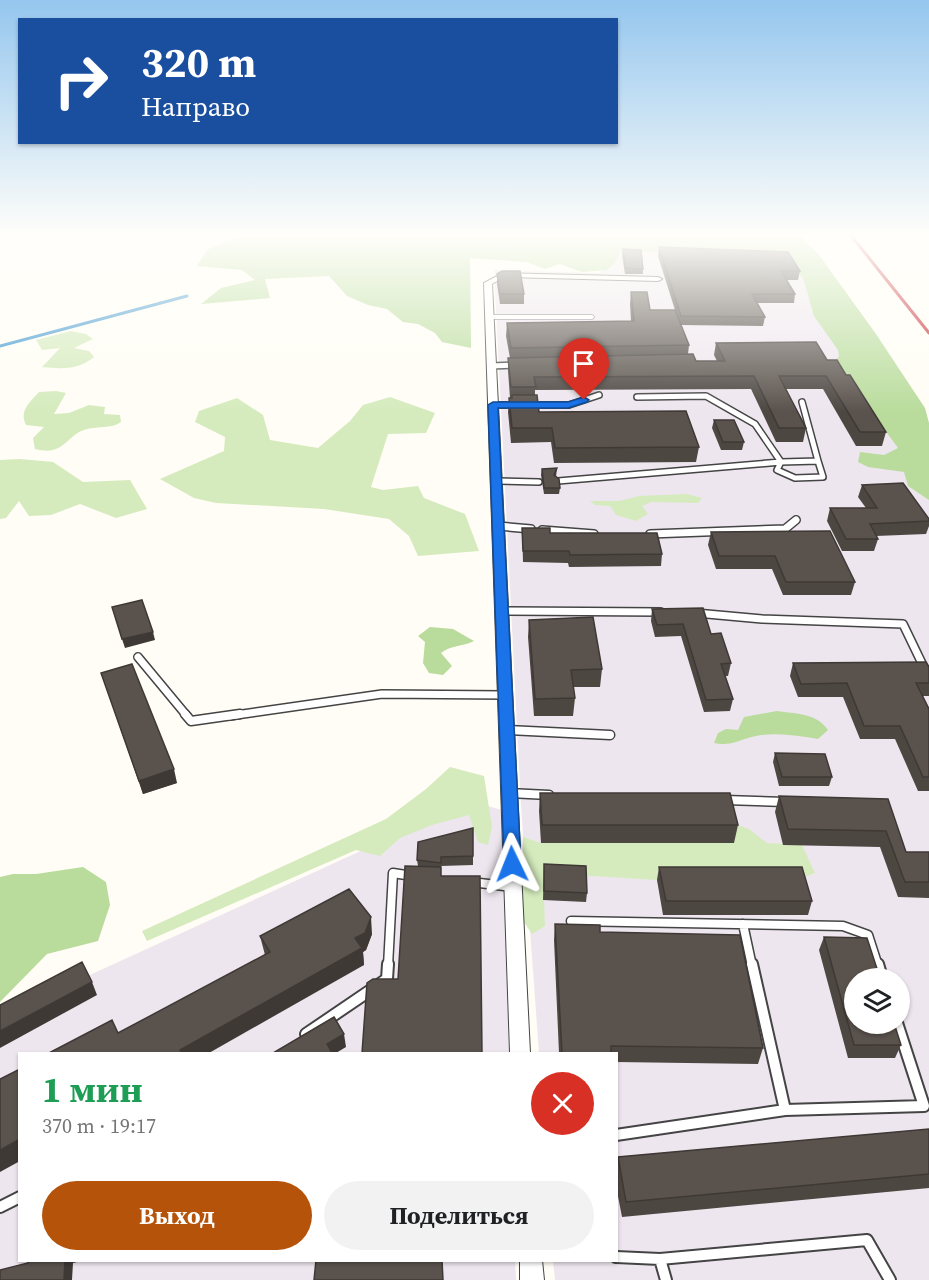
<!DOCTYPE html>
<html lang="ru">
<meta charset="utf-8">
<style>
body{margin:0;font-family:"Source Serif 4",serif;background:#f2f2f2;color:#202124;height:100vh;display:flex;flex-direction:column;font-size:22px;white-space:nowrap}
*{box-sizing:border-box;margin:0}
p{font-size:20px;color:#757577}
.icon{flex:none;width:33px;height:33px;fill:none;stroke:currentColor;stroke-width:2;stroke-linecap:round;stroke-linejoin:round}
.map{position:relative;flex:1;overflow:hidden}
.side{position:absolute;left:18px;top:1052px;width:600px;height:210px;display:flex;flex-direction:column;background:#fff;border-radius:0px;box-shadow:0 2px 4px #0004}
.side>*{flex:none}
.guide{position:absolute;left:18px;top:18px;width:600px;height:126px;border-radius:0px;box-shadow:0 2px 4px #0004;background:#1a4fa0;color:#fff;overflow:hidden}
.buttons{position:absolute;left:844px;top:968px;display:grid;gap:12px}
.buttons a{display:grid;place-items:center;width:66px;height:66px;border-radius:50%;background:#fff;box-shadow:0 2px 4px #0004;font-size:30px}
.pin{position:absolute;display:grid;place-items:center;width:51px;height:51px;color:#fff;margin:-62px -26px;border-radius:50% 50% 50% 0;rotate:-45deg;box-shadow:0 0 6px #0007}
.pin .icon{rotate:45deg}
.me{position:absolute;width:66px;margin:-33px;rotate:358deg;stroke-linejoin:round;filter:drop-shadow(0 0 4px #0008)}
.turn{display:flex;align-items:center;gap:21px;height:126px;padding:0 24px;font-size:27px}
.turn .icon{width:78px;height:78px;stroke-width:2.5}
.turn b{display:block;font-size:42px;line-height:51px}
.round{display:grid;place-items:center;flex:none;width:63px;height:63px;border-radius:32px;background:#f2f2f2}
.summary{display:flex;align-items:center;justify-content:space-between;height:102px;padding:0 24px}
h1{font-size:36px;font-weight:700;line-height:45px;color:#1e9e55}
.cta{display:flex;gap:12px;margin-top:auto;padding:12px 24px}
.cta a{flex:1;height:69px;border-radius:36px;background:#b45309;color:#fff;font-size:24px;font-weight:700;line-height:69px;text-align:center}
.cta a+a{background:#f2f2f2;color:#202124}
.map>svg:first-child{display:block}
.industrial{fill:#eee6ef;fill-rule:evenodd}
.green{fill:#d5ebbd}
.forest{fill:#b9dc9c}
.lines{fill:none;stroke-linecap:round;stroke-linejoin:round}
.stream{stroke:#3f96cf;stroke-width:3}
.service-far4-casing{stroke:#444;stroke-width:5}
.service-far3-casing{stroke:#444;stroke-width:8}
.service-far2-casing{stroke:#444;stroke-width:10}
.service-far1-casing{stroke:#444;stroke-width:11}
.service-casing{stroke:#444;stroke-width:14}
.minor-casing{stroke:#444;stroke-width:2}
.service-far4{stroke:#fff;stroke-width:4}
.service-far3{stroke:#fff;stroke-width:5}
.service-far2{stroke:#fff;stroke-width:7}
.service-far1{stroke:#fff;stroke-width:8}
.service{stroke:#fff;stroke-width:10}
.minor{fill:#fff;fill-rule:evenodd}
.rail{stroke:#c4262e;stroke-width:3}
.wall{fill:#4d4742}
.shaded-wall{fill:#3f3936}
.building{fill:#5a524d;stroke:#3f3936;stroke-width:1.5}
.route{fill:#1a73e8;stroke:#114b97;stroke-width:1.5}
</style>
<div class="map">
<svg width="929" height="1280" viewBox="0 0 929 1280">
<rect width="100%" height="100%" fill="#fffdf5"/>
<path class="industrial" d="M617 248 795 253 929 449V1280H555L553 1260H616V1053H539L521 806 494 270 600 273ZM855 978H900V1023H855Z
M470 801 502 810 509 1053H20V1260H515L516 1280H0V1016Z"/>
<path class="green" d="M71 331 86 334 93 339 74 348 89 351 94 357C78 370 62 369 42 367L60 348 42 350 36 340Z
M56 391 66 393 54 414 69 413 89 405 105 407 104 414 120 415 121 422C111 429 98 426 87 429 66 434 65 457 35 449L33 438 44 427 26 425C19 411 29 403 39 392Z
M390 397 435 413 426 433 388 434 371 487 383 490 418 486 424 498 465 514 479 551 418 556 409 536 389 519 324 509 216 503 194 498 160 479 224 451 225 437 195 422 199 411 237 398 263 415 270 440 318 448 350 421 363 405Z
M20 459 53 462 83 482 130 480 147 509 116 518 80 504 51 515 29 516 19 501 6 518 0 519V460Z
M687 494 702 498 698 503 651 502 642 506 648 514 636 521 616 515 610 506 595 505 590 501H619L639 496Z
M450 767 484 776 492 827 488 845 478 842 469 815 432 825 400 838 380 856 356 850 147 941 142 931 386 819 426 789Z
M729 822 749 829 767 843 802 845 815 873 797 880H657L543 873 545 926 532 934 522 919 523 837 541 843Z"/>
<path class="forest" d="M245 233H798L819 255 876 334 925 408 929 423V500L908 486 904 472 868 467 858 462 860 452 884 455 898 448 847 378 833 364 839 356 838 350 814 316 804 281 789 258 621 251 615 263 607 270 582 272 560 264 545 269 527 262 470 258 471 348 442 342 435 333 418 324 403 322 387 309 368 305 347 296 329 276 265 279 270 298 201 304 221 288 255 280 242 270 197 266 207 250Z
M430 627 453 629 474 641C462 647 451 645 441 653L452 666 443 675 429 673 423 663 425 642 418 636Z
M777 711C796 714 817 713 828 730L818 739C798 736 777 732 756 736 741 739 730 747 714 743L718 733 726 729 738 730 744 717Z
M83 867 106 882 110 905 98 941 47 954 0 1002V877L13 874H36Z"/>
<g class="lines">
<path class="stream" d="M0 346 187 296"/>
<defs>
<path id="service-far4" d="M489 317H592"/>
<path id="service-far3" d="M491 366 516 365
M637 397 706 396 755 424 781 462 777 470 795 478 823 477 818 461
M493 405H517
M531 405H569L599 395
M496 481 539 482
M558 481 781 462 818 461 802 402"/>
<path id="service-far2" d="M498 526 531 529
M542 530 594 534
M650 534 785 529 796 520
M501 611 661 612
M696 613 762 619 903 624 929 678
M138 657 187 716
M229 716 382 694 505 695"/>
<path id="service-far1" d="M185 714 191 721 240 714
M506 730 610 735
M509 793 549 795
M725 800 785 802
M471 882 513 887
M571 921 843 926 868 935 878 966
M743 924 752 966
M388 966 393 873 412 876"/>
<path id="service" d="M752 964 785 1110
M878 964 882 978
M306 1034 387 979 388 964
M616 1135 785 1110 924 1106 897 1023
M0 1207 20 1197
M616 1257 660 1259 666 1280
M660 1259 867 1240 890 1280"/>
<path id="minor" d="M503 273 658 277 662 279 658 281 504 277 492 284 530 1053H510L484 283Z
M520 1260H542L544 1280H520Z"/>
</defs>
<use href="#service-far4" class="service-far4-casing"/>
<use href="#service-far3" class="service-far3-casing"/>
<use href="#service-far2" class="service-far2-casing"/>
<use href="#service-far1" class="service-far1-casing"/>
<use href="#service" class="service-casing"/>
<use href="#minor" class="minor-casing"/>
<use href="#service-far4" class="service-far4"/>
<use href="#service-far3" class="service-far3"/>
<use href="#service-far2" class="service-far2"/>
<use href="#service-far1" class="service-far1"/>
<use href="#service" class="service"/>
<use href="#minor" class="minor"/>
<path class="rail" d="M849 233 929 333"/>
</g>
<path class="wall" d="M659 247 800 271 798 280H787L795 294 794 303H757L765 317 763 326 681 325 689 345 688 354 696 361H717L714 355 716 343 827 360 846 375 886 432 882 446H856L823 389H786L806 428 803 442H776L751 389 535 390V395L539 412 699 447 696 462 554 463 551 442 511 443 508 412 509 398H510L508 371V358H510L506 336 507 323 631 321 630 304 631 292 650 310H675L658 256Z
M623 249 643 269V274H625L622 255Z
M497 274 524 294V304H500L497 284Z
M714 420 744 442 742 450H721L712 428Z
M557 468 556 477 560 488 559 494H544L541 475 542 469Z
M862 485 929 519V526L926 534 876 536 878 539 874 551H842L827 521 830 508H866L858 497Z
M522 528 662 554 661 566 569 567 568 563 523 562Z
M711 532 855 582 851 595H783L772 569H716L708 545Z
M652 609 711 634 731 663 728 676H725L733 699 730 711 704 712 681 636 655 637 651 621Z
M529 620 602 669 600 687H573L575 698 573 716H534L528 637Z
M793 663 929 667V696H923L929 709V791H918L895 739H860L843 697H798L790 676Z
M101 673 177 783 143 794Z
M775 753 832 777 829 786H779L773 762Z
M540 793 738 825 734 843H541L539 811Z
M779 796 888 799 906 852H929V898L898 897 880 847 783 845 775 812Z
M473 828V865L441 866V876L482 1053 398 979 418 866 417 860Z
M544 864 587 893 586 902 543 900Z
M659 867 812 901 808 915H663L657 880Z
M555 924 600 932 763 1048 758 1064 616 1062V1053H559L554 940Z
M372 934 366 950 363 952 364 965 118 1033 265 955 260 936Z
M824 937 901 1045 895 1058H848L819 950Z
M929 1129V1188L622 1217 616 1186V1163L618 1157Z"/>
<path class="shaded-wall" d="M153 632 155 640 125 648 122 639Z
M174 769 177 783 143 794 139 781Z
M371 917 372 934 366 950 363 952 364 965 209 1053H181L180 1050 355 938Z
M92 982 97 995 0 1048V1031Z
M344 1034 346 1047 336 1053H328L327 1044Z
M20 1139V1161L0 1172V1150Z
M65 1260H85L73 1263 72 1280H64Z"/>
<path class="building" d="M659 247 788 252 800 271H781L795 294H752L765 317 681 316Z
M623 249 641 250 643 269 626 268Z
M502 271H520L524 294H500L497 274Z
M631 292H647L650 310H675L689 345 511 348 507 323 634 321Z
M816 342 827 360H837L846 375H850L886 432H860L826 376H779L806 428H779L754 376 534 377 536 387H511L508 358 693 354 696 361H725L716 343Z
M512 395H537L539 412 686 411 699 447 555 448 552 428H512L509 398H512Z
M714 420H734L744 442H723Z
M557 468 554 475 559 479 560 488H544L542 469Z
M903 483 929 519V521L870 524 878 539H846L830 508H877L862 485Z
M522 528H550V533H657L662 554 570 555 569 551H523Z
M830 531 855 582H786L775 556H719L711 532Z
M142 600 153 632 122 639 112 607Z
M703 608 711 634 721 633 731 663 721 664 733 699 706 700 683 624 657 625 652 609Z
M593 617 602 669 571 670 575 698 535 699 529 620Z
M926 662 929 667V683H916L929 709V777H923L900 726H864L847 683 801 684 793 663Z
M132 664 174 769 139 781 101 673Z
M775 753 825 754 832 777H782Z
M540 793H730L738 825H542Z
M779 796 888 799 906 852H929V882H905L886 831 788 829Z
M473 828V856L441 857V863L417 860 418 842Z
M544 864 586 866 587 893 544 891Z
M405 866 441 867V876H480L482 1053H362L367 983 373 979H398Z
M659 867H802L812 901H666Z
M349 889 371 917 365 933 355 938 362 948 180 1050 182 1053H49L112 1020 118 1033 270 952 260 936Z
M555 924 600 925V932L740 935 763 1048 611 1046V1053H562Z
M824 937 867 938 880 978H855V1023H894L901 1045H854Z
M82 962 92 982 0 1031V1005Z
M334 1017 344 1034 327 1044 332 1053H273Z
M20 1069V1139L0 1150V1079Z
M929 1129V1174L626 1202 618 1157Z
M28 1260H65L64 1280H0V1270L28 1263Z
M316 1260H442L443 1280H314Z"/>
<linearGradient id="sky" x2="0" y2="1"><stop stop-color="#95c6ee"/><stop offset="0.57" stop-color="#fffefa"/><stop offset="1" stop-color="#fffefa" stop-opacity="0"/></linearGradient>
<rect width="929" height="412" fill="url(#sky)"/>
<path class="route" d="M584 397 589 400 587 402 568 408H498L521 864 518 869 512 871 506 869 504 864 488 405 493 402H568Z"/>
</svg>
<div class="buttons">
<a><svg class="icon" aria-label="layers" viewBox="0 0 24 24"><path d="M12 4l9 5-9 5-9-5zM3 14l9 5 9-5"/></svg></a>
</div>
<div class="pin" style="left:584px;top:400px;background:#d93025"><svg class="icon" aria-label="arrive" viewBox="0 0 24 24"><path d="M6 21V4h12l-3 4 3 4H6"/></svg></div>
<svg class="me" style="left:512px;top:864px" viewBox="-20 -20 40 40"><path d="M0-17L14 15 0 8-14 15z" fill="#1a73e8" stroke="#fff" stroke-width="4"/></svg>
<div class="guide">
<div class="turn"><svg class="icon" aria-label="right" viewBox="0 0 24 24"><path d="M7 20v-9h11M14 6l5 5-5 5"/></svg><div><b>320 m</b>Направо</div></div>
</div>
<section class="side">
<div class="summary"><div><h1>1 мин</h1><p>370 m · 19:17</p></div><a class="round" style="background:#d93025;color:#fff"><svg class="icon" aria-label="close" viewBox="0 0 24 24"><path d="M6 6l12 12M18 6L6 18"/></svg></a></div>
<div class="cta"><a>Выход</a><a>Поделиться</a></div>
</section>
</div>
